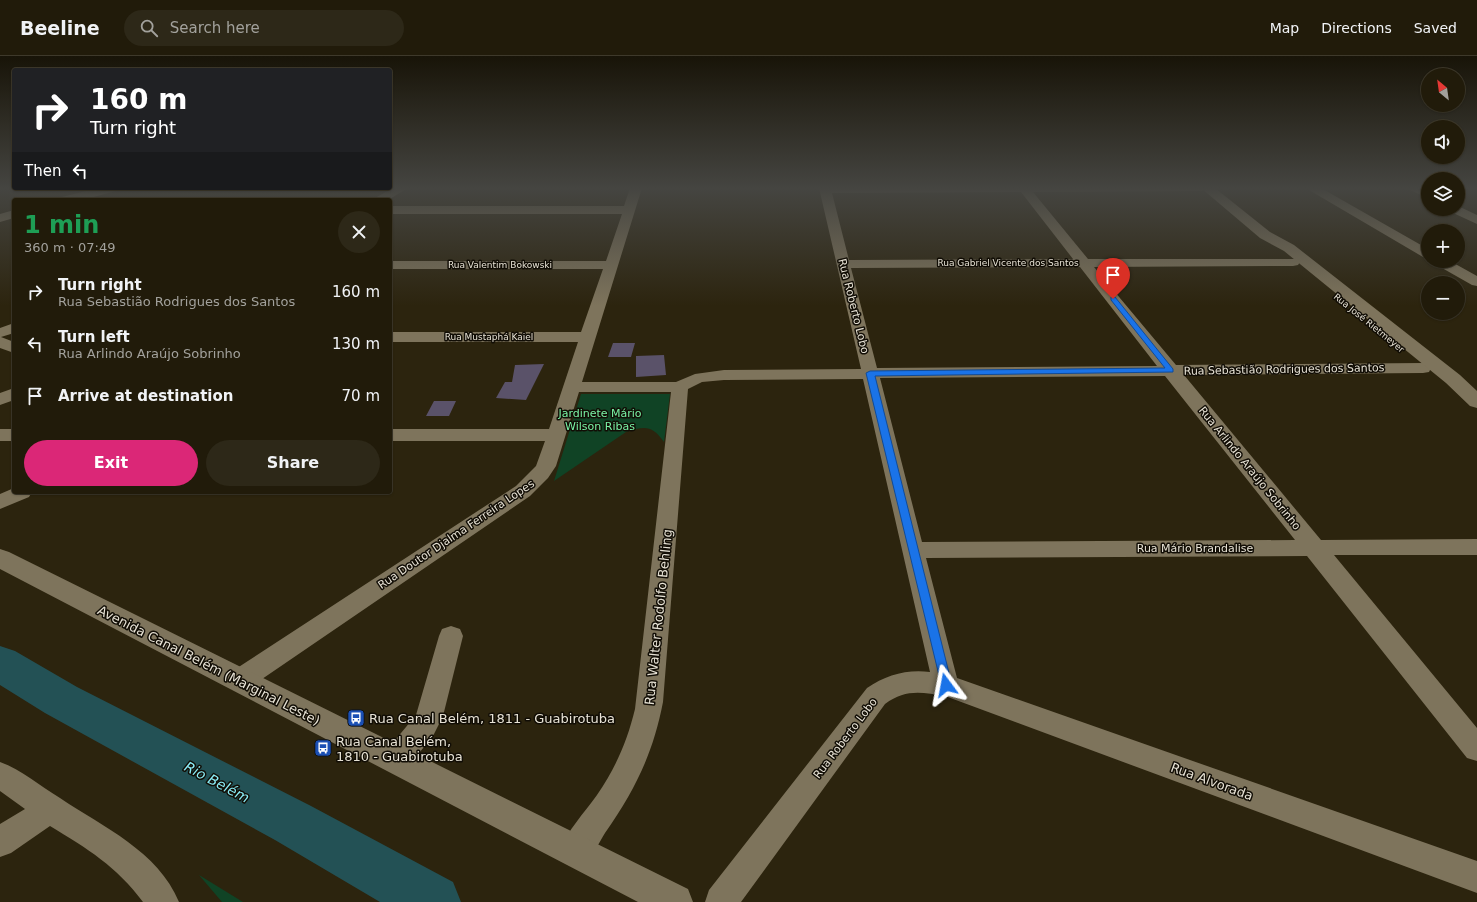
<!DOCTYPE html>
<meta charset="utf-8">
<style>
body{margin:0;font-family:"DejaVu Sans",sans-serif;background:#2d2818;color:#f1f3f6;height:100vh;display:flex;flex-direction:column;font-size:15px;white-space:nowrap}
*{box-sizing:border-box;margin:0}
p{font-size:13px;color:#a2a19c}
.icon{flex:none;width:22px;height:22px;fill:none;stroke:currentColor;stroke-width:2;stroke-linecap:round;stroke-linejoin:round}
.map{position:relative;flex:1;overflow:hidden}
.sheet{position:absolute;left:12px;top:142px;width:380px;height:296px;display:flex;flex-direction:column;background:#211b0a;border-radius:4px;box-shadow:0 1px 3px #0004,0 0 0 1px #3e392b}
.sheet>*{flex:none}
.hud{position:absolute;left:12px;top:12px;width:380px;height:122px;border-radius:4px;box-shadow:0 1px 3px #0004,0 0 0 1px #3e392b;background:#202124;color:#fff;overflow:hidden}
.needle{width:26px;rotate:331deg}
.tools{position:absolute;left:1421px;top:12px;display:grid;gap:8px}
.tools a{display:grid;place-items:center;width:44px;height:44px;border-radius:50%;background:#211b0a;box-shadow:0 1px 3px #0004,0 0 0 1px #3e392b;font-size:20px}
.pin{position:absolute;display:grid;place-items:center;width:34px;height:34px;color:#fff;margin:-41px -17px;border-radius:50% 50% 50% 0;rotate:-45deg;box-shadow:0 0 4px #0007}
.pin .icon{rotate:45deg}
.me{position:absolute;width:44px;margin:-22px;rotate:347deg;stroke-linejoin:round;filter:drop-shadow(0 0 3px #0008)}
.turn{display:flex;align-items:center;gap:14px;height:84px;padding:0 12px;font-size:18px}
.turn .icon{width:52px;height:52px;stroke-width:2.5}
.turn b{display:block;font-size:28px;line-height:34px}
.then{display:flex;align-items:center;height:38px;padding:0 12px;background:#0003;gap:8px;font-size:15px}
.round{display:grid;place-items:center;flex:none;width:42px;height:42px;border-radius:21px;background:#2d2818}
.head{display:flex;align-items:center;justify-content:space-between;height:68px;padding:0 12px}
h1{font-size:24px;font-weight:800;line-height:30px;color:#1e9e55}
.cta{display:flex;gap:8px;margin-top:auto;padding:8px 12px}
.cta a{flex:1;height:46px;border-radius:24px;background:#db2777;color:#fff;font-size:16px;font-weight:800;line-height:46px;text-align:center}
.cta a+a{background:#2d2818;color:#f1f3f6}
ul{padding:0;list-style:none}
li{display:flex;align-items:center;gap:12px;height:52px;padding:0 12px}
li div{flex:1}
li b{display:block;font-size:15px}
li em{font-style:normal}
header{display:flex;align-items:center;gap:24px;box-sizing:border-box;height:56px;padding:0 20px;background:#211b0a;border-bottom:1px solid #3e392b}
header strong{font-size:19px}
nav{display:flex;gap:22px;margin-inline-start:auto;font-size:14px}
.search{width:280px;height:36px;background:#2d2818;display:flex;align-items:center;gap:10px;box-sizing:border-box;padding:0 14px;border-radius:22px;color:#a2a19c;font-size:15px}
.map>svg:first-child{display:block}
.green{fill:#104325}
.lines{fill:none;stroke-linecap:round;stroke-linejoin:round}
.river{fill:#235155;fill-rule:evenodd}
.building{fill:#5a5269}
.street{fill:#7e745c;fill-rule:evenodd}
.secondary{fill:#7e745c;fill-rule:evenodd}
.route{fill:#1a73e8;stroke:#114b97}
.labels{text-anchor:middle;stroke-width:3;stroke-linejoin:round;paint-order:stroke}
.far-street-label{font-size:9px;fill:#e7e2d5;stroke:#110d05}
.street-label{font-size:11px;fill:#e7e2d5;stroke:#110d05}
.park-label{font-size:11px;fill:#7af4a6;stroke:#110d05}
.near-street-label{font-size:13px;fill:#e7e2d5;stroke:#110d05}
.near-poi-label{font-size:13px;fill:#e7e2d5;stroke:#110d05;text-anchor:start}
.near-water-label{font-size:14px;font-style:italic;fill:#8bedf7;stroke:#110d05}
</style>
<header>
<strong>Beeline</strong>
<div class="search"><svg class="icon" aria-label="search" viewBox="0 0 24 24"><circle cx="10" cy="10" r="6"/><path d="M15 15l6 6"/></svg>Search here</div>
<nav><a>Map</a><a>Directions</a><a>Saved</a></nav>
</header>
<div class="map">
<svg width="1477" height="846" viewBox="0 0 1477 846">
<rect width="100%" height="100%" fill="#2c240e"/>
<path class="green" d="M581 338H670L664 386C652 369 645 370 626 376L554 425Z
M199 819 243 846H222Z"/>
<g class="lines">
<path class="river" d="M0 590 15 595 77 631 311 750 453 826 461 846H380L275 784 45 657 0 629Z"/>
</g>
<path class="building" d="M613 287H635L631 301H608Z
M664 299 666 319 636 321V300Z
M544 308 526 344 496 342 505 326H512L515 309Z
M434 345H456L449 360H426Z"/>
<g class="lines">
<path class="street" d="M393 132H408L388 144H373L375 142Z
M630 132H642L582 326H676L695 318 724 314 861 313 819 132H1206L1204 134 1200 135 1033 136 1088 203H1298L1300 206 1298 209 1293 210 1094 211 1176 309 1423 307 1429 308 1431 312 1429 316 1423 317 1184 319 1321 484 1477 483V499H1334L1477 672V705L1467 702 1307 500 926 502 957 622 1477 805V837L945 640C921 636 905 633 885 648L741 846H705L709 834 867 632C886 619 907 613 930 616L863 323 724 324 702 326 688 333 663 646C653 698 635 734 605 777 600 785 593 800 586 805 584 808 578 809 575 810L564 806 559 795C568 774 584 757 597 739 616 711 627 686 635 653L671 336H579L556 410 548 422 530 440 249 632 240 635 231 632 227 624 231 616 516 430 536 410 545 385H390V373H549L578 286H390V276H581L603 213H390V205H606L622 158H390V150H624ZM1021 136 1073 203 849 204 832 137ZM1080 211 1157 310 877 312 851 212ZM1165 320 1295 484 922 486 880 322Z
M1307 132H1321L1428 193V202L1423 201 1309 134Z
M1408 132H1423L1428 135V142L1410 134Z
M1458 150 1477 159V168L1451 156 1449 153H1458Z
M1433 205H1450L1477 220V230L1472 229 1435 208Z
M14 267V277L1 281 14 286V297L0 292V272Z
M14 332V344L0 349V337Z
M0 373H14V385H0Z
M14 432V436H32L29 441 0 453V438Z
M451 570 460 573 463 580 443 660 433 680 406 713 396 717 386 713 382 704 386 695 416 659 439 580 442 573Z
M0 706C22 714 40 730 60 742 103 771 158 795 179 846H143C116 810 88 793 50 770L11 797 0 801V768L25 753 0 735Z"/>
<path class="secondary" d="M98 132H118L116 135 82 144H61L62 141Z
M1201 132H1215L1270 176 1294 189 1460 319 1477 335V352L1470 350 1446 327 1284 195 1260 182Z
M14 154V162L0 166V158Z
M0 493 9 496 688 833 693 846H638L0 513Z"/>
</g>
<linearGradient id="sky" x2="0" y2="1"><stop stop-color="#181408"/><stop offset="0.53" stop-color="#454541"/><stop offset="1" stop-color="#454541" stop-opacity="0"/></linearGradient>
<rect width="1477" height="250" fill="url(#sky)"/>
<path class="route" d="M1111 241H1115L1173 313V316L875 320 952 629 950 632 946 634 942 632 866 317 870 315 1165 312 1111 244Z"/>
<defs>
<symbol id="bus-square" viewBox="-11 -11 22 22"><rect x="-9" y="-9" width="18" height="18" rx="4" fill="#1a4fb4" stroke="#110d05"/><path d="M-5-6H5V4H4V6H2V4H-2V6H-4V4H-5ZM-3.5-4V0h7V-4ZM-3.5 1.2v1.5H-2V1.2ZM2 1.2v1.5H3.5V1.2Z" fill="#fff"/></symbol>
</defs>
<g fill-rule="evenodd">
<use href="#bus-square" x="346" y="652" width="20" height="20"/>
<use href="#bus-square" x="313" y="682" width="20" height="20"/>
</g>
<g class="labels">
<g class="far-street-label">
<text x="1008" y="210">Rua Gabriel Vicente dos Santos</text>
<text x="500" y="212">Rua Valentim Bokowski</text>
<text transform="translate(1369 267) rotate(39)" y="3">Rua José Rietmeyer</text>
<text x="489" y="284">Rua Mustaphá Kaiel</text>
</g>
<g class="street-label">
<text transform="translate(854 250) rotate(76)" y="4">Rua Roberto Lobo</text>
<text transform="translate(1284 313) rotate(-1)" y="4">Rua Sebastião Rodrigues dos Santos</text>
<text transform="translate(1250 412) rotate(51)" y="4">Rua Arlindo Araújo Sobrinho</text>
<text transform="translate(456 478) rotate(-34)" y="4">Rua Doutor Djalma Ferreira Lopes</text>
<text x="1195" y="496">Rua Mário Brandalise</text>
<text transform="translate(845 682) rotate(-53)" y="4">Rua Roberto Lobo</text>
</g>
<g class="park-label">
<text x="600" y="361">Jardinete Mário<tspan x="600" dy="13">Wilson Ribas</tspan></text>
</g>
<g class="near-street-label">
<text transform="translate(658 561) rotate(-84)" y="5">Rua Walter Rodolfo Behling</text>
<text transform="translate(209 609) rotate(27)" y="5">Avenida Canal Belém (Marginal Leste)</text>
<text transform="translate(1212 725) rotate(20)" y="5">Rua Alvorada</text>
</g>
<g class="near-poi-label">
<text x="369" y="667">Rua Canal Belém, 1811 - Guabirotuba</text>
<text x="336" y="690">Rua Canal Belém,<tspan x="336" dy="15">1810 - Guabirotuba</tspan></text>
</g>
<g class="near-water-label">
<text transform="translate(217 726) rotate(28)" y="5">Rio Belém</text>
</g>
</g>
</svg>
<div class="tools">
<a><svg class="needle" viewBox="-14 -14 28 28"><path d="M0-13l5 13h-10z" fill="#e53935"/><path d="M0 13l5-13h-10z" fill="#a2a19c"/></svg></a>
<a><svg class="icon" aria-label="sound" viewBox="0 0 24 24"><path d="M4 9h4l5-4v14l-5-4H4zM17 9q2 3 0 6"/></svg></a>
<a><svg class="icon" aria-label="layers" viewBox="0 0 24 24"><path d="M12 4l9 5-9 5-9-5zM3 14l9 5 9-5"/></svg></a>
<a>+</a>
<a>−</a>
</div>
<div class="pin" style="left:1113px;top:243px;background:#d93025"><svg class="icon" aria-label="arrive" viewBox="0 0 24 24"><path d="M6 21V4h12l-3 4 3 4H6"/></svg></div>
<svg class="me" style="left:946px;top:629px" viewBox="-20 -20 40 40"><path d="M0-17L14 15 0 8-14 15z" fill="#1a73e8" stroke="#fff" stroke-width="4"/></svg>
<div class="hud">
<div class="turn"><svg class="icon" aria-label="right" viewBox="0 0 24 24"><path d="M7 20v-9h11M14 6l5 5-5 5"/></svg><div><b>160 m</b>Turn right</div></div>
<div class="then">Then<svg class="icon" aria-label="left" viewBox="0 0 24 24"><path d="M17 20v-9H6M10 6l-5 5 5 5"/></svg></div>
</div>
<section class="sheet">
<div class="head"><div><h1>1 min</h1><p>360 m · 07:49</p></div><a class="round"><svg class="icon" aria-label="close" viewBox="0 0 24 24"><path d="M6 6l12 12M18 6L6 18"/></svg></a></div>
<ul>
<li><svg class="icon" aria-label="right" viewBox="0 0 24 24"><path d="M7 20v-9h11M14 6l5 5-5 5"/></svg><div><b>Turn right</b><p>Rua Sebastião Rodrigues dos Santos</p></div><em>160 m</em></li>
<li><svg class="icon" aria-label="left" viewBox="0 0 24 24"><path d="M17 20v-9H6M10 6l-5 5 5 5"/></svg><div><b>Turn left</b><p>Rua Arlindo Araújo Sobrinho</p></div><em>130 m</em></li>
<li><svg class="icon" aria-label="arrive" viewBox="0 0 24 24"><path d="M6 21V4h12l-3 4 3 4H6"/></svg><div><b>Arrive at destination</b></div><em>70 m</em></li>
</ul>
<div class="cta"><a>Exit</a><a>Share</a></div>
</section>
</div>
